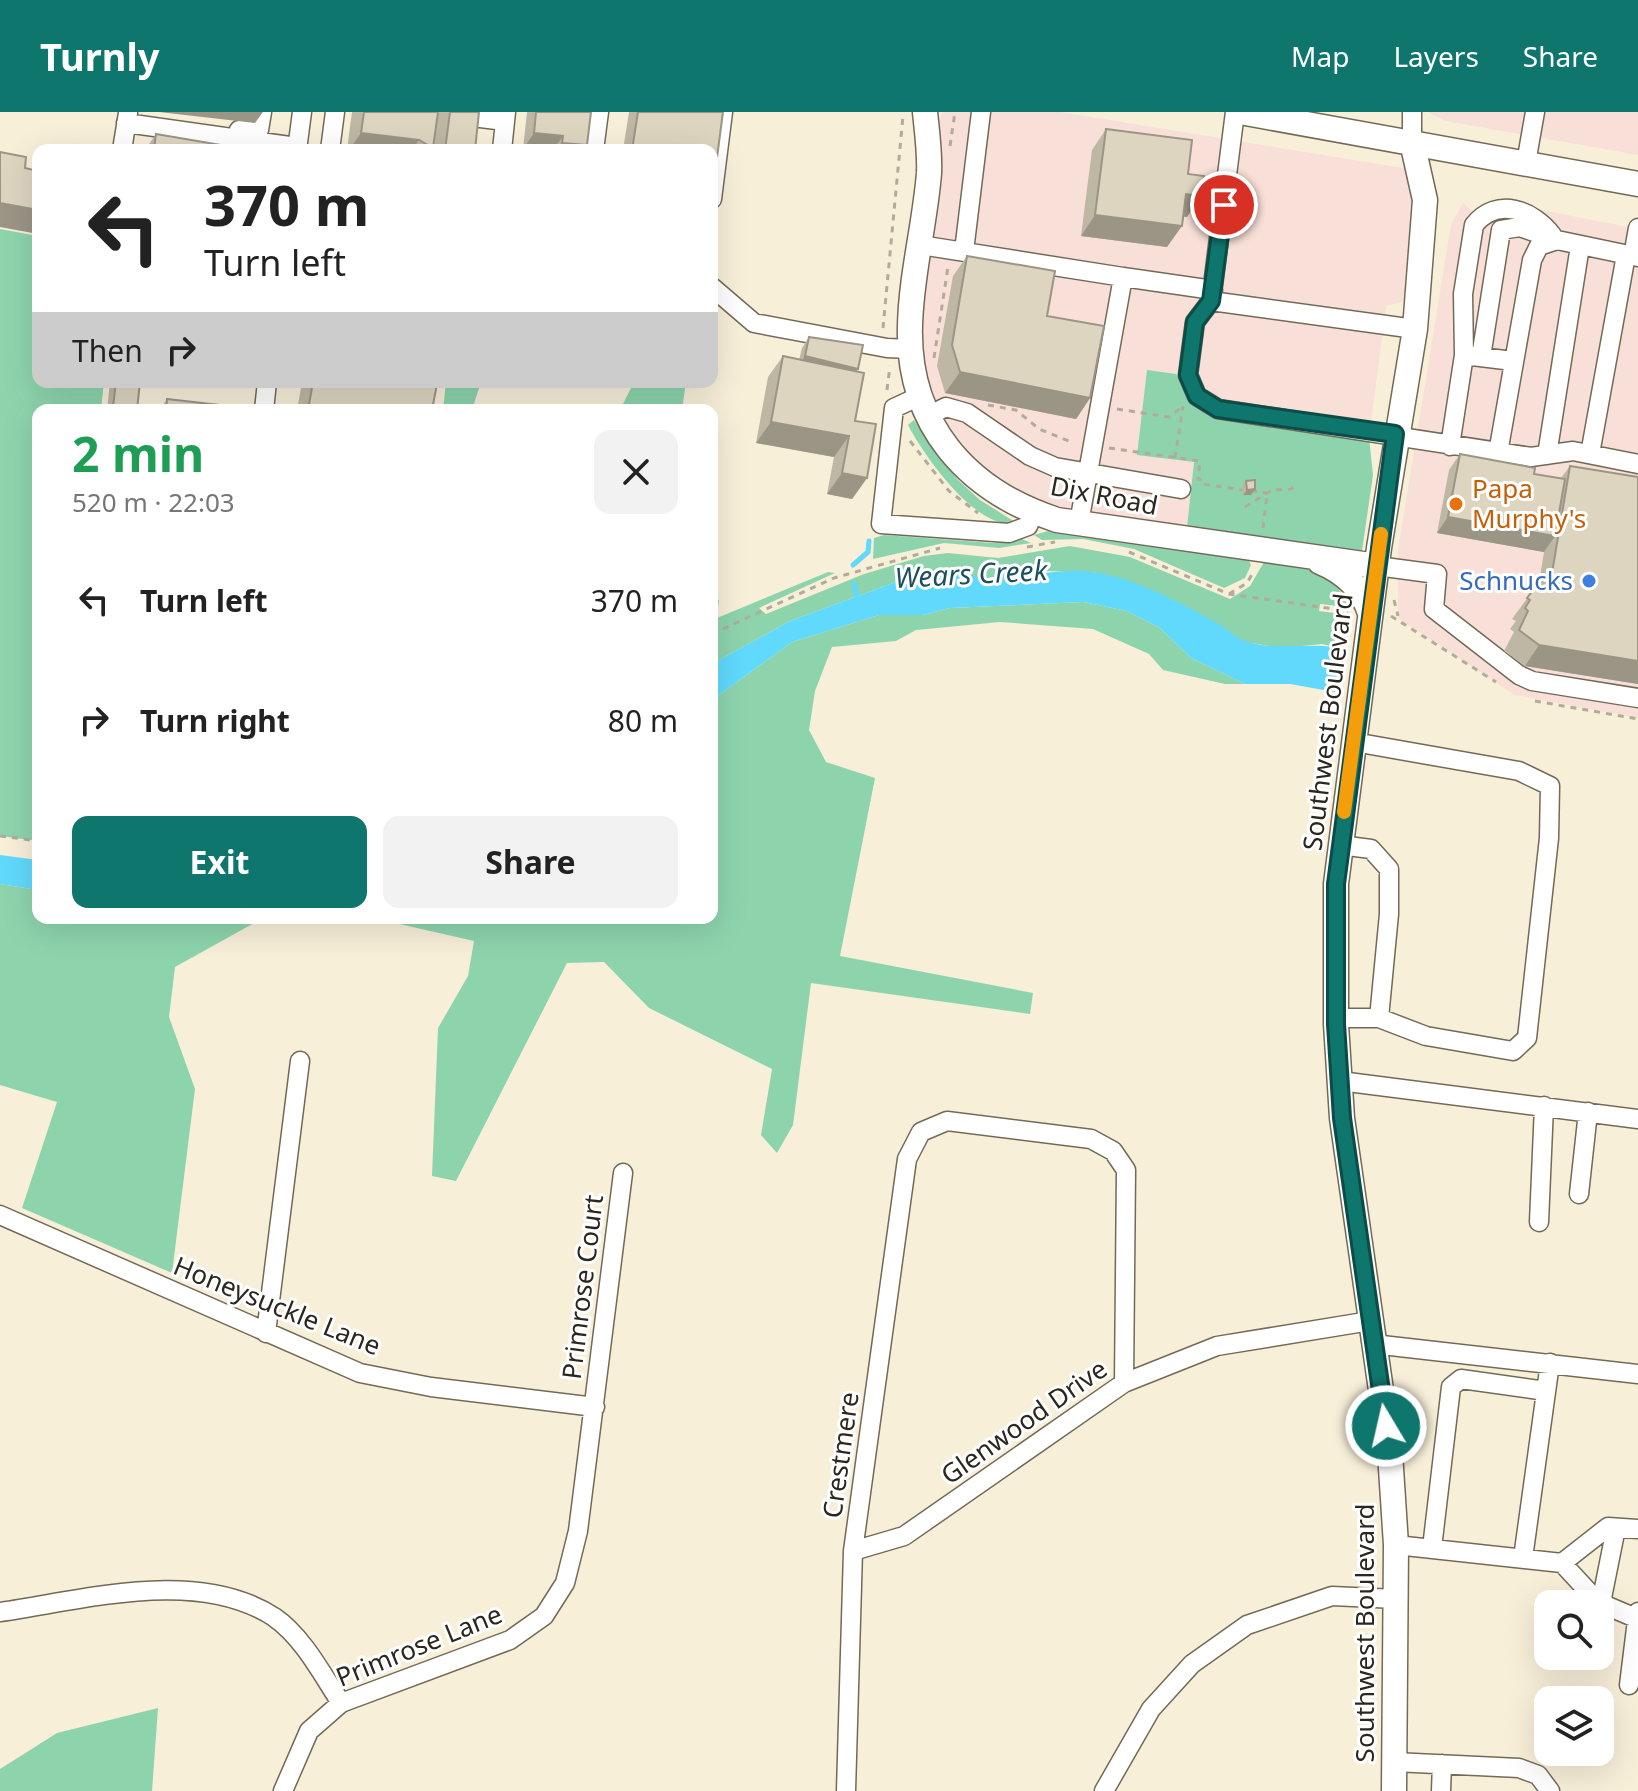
<!DOCTYPE html>
<meta charset="utf-8">
<style>
body{margin:0;font-family:"Noto Sans",sans-serif;background:#f2f2f2;color:#222;height:100vh;display:flex;flex-direction:column;font-size:30px;white-space:nowrap}
*{box-sizing:border-box;margin:0}
p{font-size:26px;color:#767676}
.icon{flex:none;width:44px;height:44px;fill:none;stroke:currentColor;stroke-width:2;stroke-linecap:round;stroke-linejoin:round}
.map{position:relative;flex:1;overflow:hidden}
.panel{position:absolute;left:32px;top:292px;width:686px;height:520px;display:flex;flex-direction:column;background:#fff;border-radius:16px;box-shadow:0 8px 32px #0002}
.panel>*{flex:none}
.banner{position:absolute;left:32px;top:32px;width:686px;height:244px;border-radius:16px;box-shadow:0 8px 32px #0002;background:#fff;color:#222;overflow:hidden}
.fabs{position:absolute;left:1534px;top:1478px;display:grid;gap:16px}
.fabs a{display:grid;place-items:center;width:80px;height:80px;border-radius:16px;background:#fff;box-shadow:0 8px 32px #0002;font-size:40px}
.pin{position:absolute;display:grid;place-items:center;width:68px;height:68px;color:#fff;margin:-34px;border:4px solid #fff;border-radius:50%;box-shadow:0 2px 8px #0007}
.me{position:absolute;width:88px;margin:-44px;rotate:351deg;stroke-linejoin:round;filter:drop-shadow(0 0 6px #0008)}
.turn{display:flex;align-items:center;gap:28px;height:168px;padding:0 40px;font-size:36px}
.turn .icon{width:104px;height:104px;stroke-width:2.5}
.turn b{display:block;font-size:56px;line-height:68px}
.then{display:flex;align-items:center;height:76px;padding:0 40px;background:#0003;gap:16px;font-size:30px}
.round{display:grid;place-items:center;flex:none;width:84px;height:84px;border-radius:16px;background:#f2f2f2}
.head{display:flex;align-items:center;justify-content:space-between;height:136px;padding:0 40px}
h1{font-size:48px;font-weight:700;line-height:60px;color:#1e9e55}
.button{display:flex;gap:16px;margin-top:auto;padding:16px 40px}
.button a{flex:1;height:92px;border-radius:16px;background:#0f766e;color:#fff;font-size:32px;font-weight:700;line-height:92px;text-align:center}
.button a+a{background:#f2f2f2;color:#222}
ul{padding:0;list-style:none}
li{display:flex;align-items:center;gap:24px;height:120px;padding:0 40px}
li div{flex:1}
li b{display:block;font-size:30px}
li em{font-style:normal}
header{display:flex;align-items:center;gap:48px;box-sizing:border-box;height:112px;padding:0 40px;background:#0f766e;color:#fff}
header strong{font-size:38px}
nav{display:flex;gap:44px;margin-inline-start:auto;font-size:28px}
.map>svg:first-child{display:block}
.commercial{fill:#f8dfd7}
.green{fill:#8dd4ad}
.water{fill:#60d9fc}
.lines{fill:none;stroke-linecap:round;stroke-linejoin:round}
.stream{stroke:#60d9fc;stroke-width:5}
.minor-casing{stroke:#726a57;stroke-width:21}
.major-casing{stroke:#726a57;stroke-width:27}
.path{stroke:#b2ab9a;stroke-width:3;stroke-dasharray:6 6;stroke-linecap:butt}
.minor{stroke:#fff;stroke-width:18}
.major{stroke:#fff;stroke-width:24}
.wall{fill:#beb7a4}
.shaded-wall{fill:#9b9586}
.building{fill:#ddd5bf;stroke:#9b9586;stroke-width:2}
.route-casing{stroke:#0a4d48;stroke-width:20}
.route{stroke:#0f766e;stroke-width:14}
.slow{stroke:#f59e0b;stroke-width:14}
.food-dot{fill:#e8710a;stroke:#fff;stroke-width:3}
.shop-dot{fill:#3f7fe0;stroke:#fff;stroke-width:3}
.labels{text-anchor:middle;stroke-width:6;stroke-linejoin:round;paint-order:stroke}
.food-label{font-size:26px;fill:#c56008;stroke:#fff;text-anchor:start}
.street-label{font-size:26px;fill:#2a271f;stroke:#fff}
.shop-label{font-size:26px;fill:#366cbe;stroke:#fff;text-anchor:end}
.water-label{font-size:28px;font-style:italic;fill:#1b4f5e;stroke:#fff}
</style>
<header>
<strong>Turnly</strong>
<nav><a>Map</a><a>Layers</a><a>Share</a></nav>
</header>
<div class="map">
<svg width="1638" height="1679" viewBox="0 0 1638 1679">
<rect width="100%" height="100%" fill="#f8efd9"/>
<path class="commercial" d="M942 0H1060L1409 57 1415 86 1407 183 1402 190 1386 194 1369 326 1194 350 1187 415 1061 395 1018 380 983 357 942 305 929 276 922 245 921 217 936 22Z
M1427 0H1638V43L1446 9Z
M1463 91 1473 100 1511 92 1638 117V606L1515 583 1398 506V438L1451 113Z"/>
<path class="green" d="M0 117 38 124V270H104L101 298H38V729L0 724Z
M1147 258 1176 262 1193 289 1369 326 1373 363 1362 439 1187 415 1194 350 1137 343Z
M446 270H481L472 298H443Z
M634 270H686L682 298H620Z
M914 308 957 367 980 388 1015 410C978 421 922 341 908 313Z
M1048 419 1248 447 1251 453 1245 466 1224 476 1134 437 1083 427 1042 428 1034 423Z
M884 423 993 431 1022 427 1031 431 999 436 944 431 873 447 874 426Z
M1070 434 1130 445 1230 487 1250 474 1264 450C1299 454 1335 456 1348 495L1320 492 1319 499 1349 503 1340 536 1322 532 1281 536 1245 530 1188 496 1093 460 1044 459 997 469 976 467 953 457 923 460 790 509 712 552V487L719 488 717 506 828 460 835 461 759 496 766 502 864 462 924 444 948 441 998 446Z
M1083 490 1127 499 1160 516 1191 546 1245 572H1225L1163 558 1149 542 1093 517 1000 510 916 518 896 529 832 535 815 579 809 618 826 650 875 666 840 844 1033 881 1030 902 811 871 793 1013 777 1041 761 1023 772 957 649 896 604 850 567 851 456 1069 432 1064 438 916 468 864 474 829 373 806H712V588L792 530 879 503H923L950 496Z
M0 772 38 778V806H263L175 855 169 905 195 977 172 1161 22 1096 57 990 0 973Z
M158 1596 152 1679H0V1657L57 1621Z"/>
<path class="water" d="M953 457C1004 480 1039 453 1092 460 1133 465 1181 491 1217 511 1227 517 1237 527 1248 530 1279 539 1309 530 1340 536L1335 580 1290 572H1245L1191 546 1160 516 1127 499 1083 490 950 496 923 503H879L792 530 712 588V552L790 509 923 460Z
M0 743 38 748V778L0 772Z"/>
<g class="lines">
<path class="stream" d="M853 453 868 440 869 429
M854 471 858 490"/>
<defs>
<path id="minor" d="M1235 0 1211 189 1195 210 1188 263 1197 284 1218 297 1531 345 1573 339 1638 352
M456 3 505 9
M126 11 297 35
M239 18H259L262 0
M1412 30V0
M122 38 128 1
M297 38 302 0
M330 38 335 0
M502 38 506 0
M594 38 599 0
M1526 51 1535 0
M712 87 723 0
M920 133 1123 165 1079 411
M964 139 981 0
M1633 144 1638 116
M1123 165 1213 178
M712 175 754 211 887 236 910 237
M1211 189 1415 217
M1464 243 1463 182 1474 113C1497 84 1533 98 1552 123
M1481 245 1501 118 1520 115 1557 128 1638 145
M920 284 894 296 881 412 1009 421 1028 414 1034 400
M264 298 267 270
M928 304 946 295 967 301 1030 344 1055 355 1181 377
M1450 334 1464 243 1513 249
M1498 341 1532 148 1539 134 1557 128
M1590 342 1626 143
M1547 343 1580 134
M1377 454 1437 462 1434 497 1519 563 1532 569 1638 586
M1340 733 1371 737 1389 757V802L1379 906
M1336 906H1379L1426 924 1513 939 1527 926 1549 726 1550 674 1519 659 1354 630
M1340 969 1638 1007
M1579 1082 1588 1000
M0 1103 360 1261 431 1275 595 1295
M1539 1110 1544 994
M266 1221 300 949
M1373 1232 1638 1262
M1638 1417 1608 1415 1562 1451 1598 1490 1638 1507
M1396 1433 1562 1451
M1432 1436 1451 1275 1461 1267 1546 1279
M853 1439 904 1424 1124 1271 1217 1234 1370 1209
M1523 1446 1550 1251
M1601 1491 1616 1416
M0 1500C85 1488 197 1455 274 1505 303 1525 322 1562 341 1591
M1629 1573 1638 1500
M1394 1650 1519 1656 1538 1663 1550 1679
M283 1679 309 1619 341 1591 510 1528 544 1504 565 1471 578 1419 623 1061
M846 1679 853 1439 907 1047 921 1020 947 1009 1091 1027 1113 1039 1126 1058 1124 1271
M1104 1679 1151 1597 1192 1552 1247 1513 1332 1484 1396 1487
M1441 1679 1442 1652"/>
<path id="major" d="M925 0C927 20 930 41 929 61 925 112 911 163 910 214 907 312 967 379 1057 408L1377 454
M1240 0 1638 72
M1320 450C1344 460 1362 476 1370 501
M1394 1679 1396 1433 1390 1341 1342 1006 1336 912V772L1379 436 1415 217 1425 88 1412 30"/>
</defs>
<use href="#minor" class="minor-casing"/>
<use href="#major" class="major-casing"/>
<path class="path" d="M950 34 955 0
M883 216 903 4
M934 246 948 155
M887 278 890 254
M988 293 1016 298 1039 317 1074 331
M1117 297 1169 305 1182 295
M910 329 949 379 978 401
M1109 336 1200 349 1198 367 1203 368V372L1243 378
M1175 346 1183 294
M1251 379 1267 381
M1245 395 1272 378 1291 377 1297 373
M1263 416 1267 384
M1027 435 1055 430
M1129 440 1229 482 1348 499
M1229 482 1247 471 1254 459
M1394 488 1398 504
M1391 504 1496 570
M712 522 834 466 940 436
M1535 589 1638 607
M0 724 38 729"/>
<use href="#minor" class="minor"/>
<use href="#major" class="major"/>
</g>
<path class="wall" d="M352 0H438L433 36 432 38H347Z
M438 0H479L475 38H433Z
M527 0H591L583 38H534L523 37Z
M629 0H723L712 78V38H623Z
M1106 17 1188 62 1187 105 1183 104 1167 135 1081 124 1092 38Z
M156 22 239 38H145Z
M967 144 1047 204 1090 286 1076 307 945 281 937 254 953 164Z
M809 225 858 257 856 259 855 309 867 366 852 387 827 382 834 345 756 331 768 265 783 244 799 248 802 236Z
M110 270H140L137 298H107Z
M305 270H428L432 298H297L301 276Z
M167 287 219 298H160Z
M1460 342 1534 362 1561 366 1570 354 1638 572 1525 554 1504 539 1514 520 1510 517 1516 509 1512 507 1534 477H1538L1544 440 1437 421 1449 358Z
M1246 369 1251 383H1243L1242 374Z"/>
<path class="shaded-wall" d="M159 0H263L255 11Z
M361 21 419 28 412 38H349Z
M534 21 563 24 553 38 523 37Z
M562 31 587 33 583 38H557Z
M1186 82 1201 84 1187 105 1171 103Z
M0 91 38 98V122L0 115Z
M1095 103 1182 114 1167 135 1081 124Z
M805 244 858 257 851 267 798 254Z
M960 260 1090 286 1076 307 945 281Z
M113 295 137 298H111Z
M771 310 849 324 834 345 756 331Z
M842 361 867 366 852 387 827 382Z
M1255 377 1251 383H1243L1247 378Z
M1448 405 1555 424 1544 440 1437 421Z
M1539 533 1638 549V572L1525 554Z"/>
<path class="building" d="M364 0H438L433 36 419 28 361 21Z
M450 0H479L475 38H445Z
M536 0H591L587 33 562 31 563 24 534 21Z
M638 0H723L713 76H712V38H632Z
M1106 17 1192 28 1188 62 1204 64 1201 84 1186 82 1182 114 1095 103Z
M156 22 239 36V38H154Z
M0 40 26 45 25 56 38 59V98L0 91Z
M967 144 1055 159 1047 204 1104 214 1090 286 960 260 952 233Z
M809 225 863 233 858 257 805 244Z
M783 244 864 261 855 309 876 312 867 366 842 361 849 324 771 310Z
M116 270H140L137 298 113 295Z
M313 270H428L437 272 432 298H308Z
M167 287 219 293V298H166Z
M1460 342 1535 356 1534 362 1565 367 1555 424 1448 405Z
M1570 354 1638 365V549L1539 533 1519 518 1528 499 1525 496 1530 488 1527 486 1534 477 1549 479Z
M1255 368V377L1247 378 1246 369Z"/>
<g class="lines">
<defs>
<path id="route" d="M1224 93 1211 189 1195 210 1188 263 1197 284 1218 297 1395 322 1336 772V912L1342 1006 1386 1314"/>
</defs>
<use href="#route" class="route-casing"/>
<use href="#route" class="route"/>
<path class="slow" d="M1344 700 1381 422"/>
</g>
<circle class="food-dot" cx="1456" cy="392" r="8"/>
<circle class="shop-dot" cx="1589" cy="469" r="8"/>
<g class="labels">
<g class="food-label">
<text x="1472" y="386">Papa<tspan x="1472" dy="30">Murphy's</tspan></text>
</g>
<g class="street-label">
<text transform="translate(1104 384) rotate(11)" y="9">Dix Road</text>
<text transform="translate(1328 610) rotate(-83)" y="9">Southwest Boulevard</text>
<text transform="translate(583 1175) rotate(-83)" y="9">Primrose Court</text>
<text transform="translate(277 1194) rotate(22)" y="9">Honeysuckle Lane</text>
<text transform="translate(1024 1310) rotate(-35)" y="9">Glenwood Drive</text>
<text transform="translate(841 1343) rotate(-82)" y="9">Crestmere</text>
<text transform="translate(1365 1521) rotate(-90)" y="9">Southwest Boulevard</text>
<text transform="translate(419 1534) rotate(-22)" y="9">Primrose Lane</text>
</g>
<g class="shop-label">
<text x="1573" y="478">Schnucks</text>
</g>
<g class="water-label">
<text transform="translate(971 462) rotate(-3)" y="10">Wears Creek</text>
</g>
</g>
</svg>
<div class="fabs">
<a><svg class="icon" aria-label="search" viewBox="0 0 24 24"><circle cx="10" cy="10" r="6"/><path d="M15 15l6 6"/></svg></a>
<a><svg class="icon" aria-label="layers" viewBox="0 0 24 24"><path d="M12 4l9 5-9 5-9-5zM3 14l9 5 9-5"/></svg></a>
</div>
<div class="pin" style="left:1224px;top:93px;background:#d93025"><svg class="icon" aria-label="arrive" viewBox="0 0 24 24"><path d="M6 21V4h12l-3 4 3 4H6"/></svg></div>
<svg class="me" style="left:1386px;top:1314px" viewBox="-20 -20 40 40"><circle r="17" fill="#0f766e" stroke="#fff" stroke-width="3"/><path d="M0-11L8 9 0 5-8 9z" fill="#fff"/></svg>
<div class="banner">
<div class="turn"><svg class="icon" aria-label="left" viewBox="0 0 24 24"><path d="M17 20v-9H6M10 6l-5 5 5 5"/></svg><div><b>370 m</b>Turn left</div></div>
<div class="then">Then<svg class="icon" aria-label="right" viewBox="0 0 24 24"><path d="M7 20v-9h11M14 6l5 5-5 5"/></svg></div>
</div>
<section class="panel">
<div class="head"><div><h1>2 min</h1><p>520 m · 22:03</p></div><a class="round"><svg class="icon" aria-label="close" viewBox="0 0 24 24"><path d="M6 6l12 12M18 6L6 18"/></svg></a></div>
<ul>
<li><svg class="icon" aria-label="left" viewBox="0 0 24 24"><path d="M17 20v-9H6M10 6l-5 5 5 5"/></svg><div><b>Turn left</b></div><em>370 m</em></li>
<li><svg class="icon" aria-label="right" viewBox="0 0 24 24"><path d="M7 20v-9h11M14 6l5 5-5 5"/></svg><div><b>Turn right</b></div><em>80 m</em></li>
</ul>
<div class="button"><a>Exit</a><a>Share</a></div>
</section>
</div>
